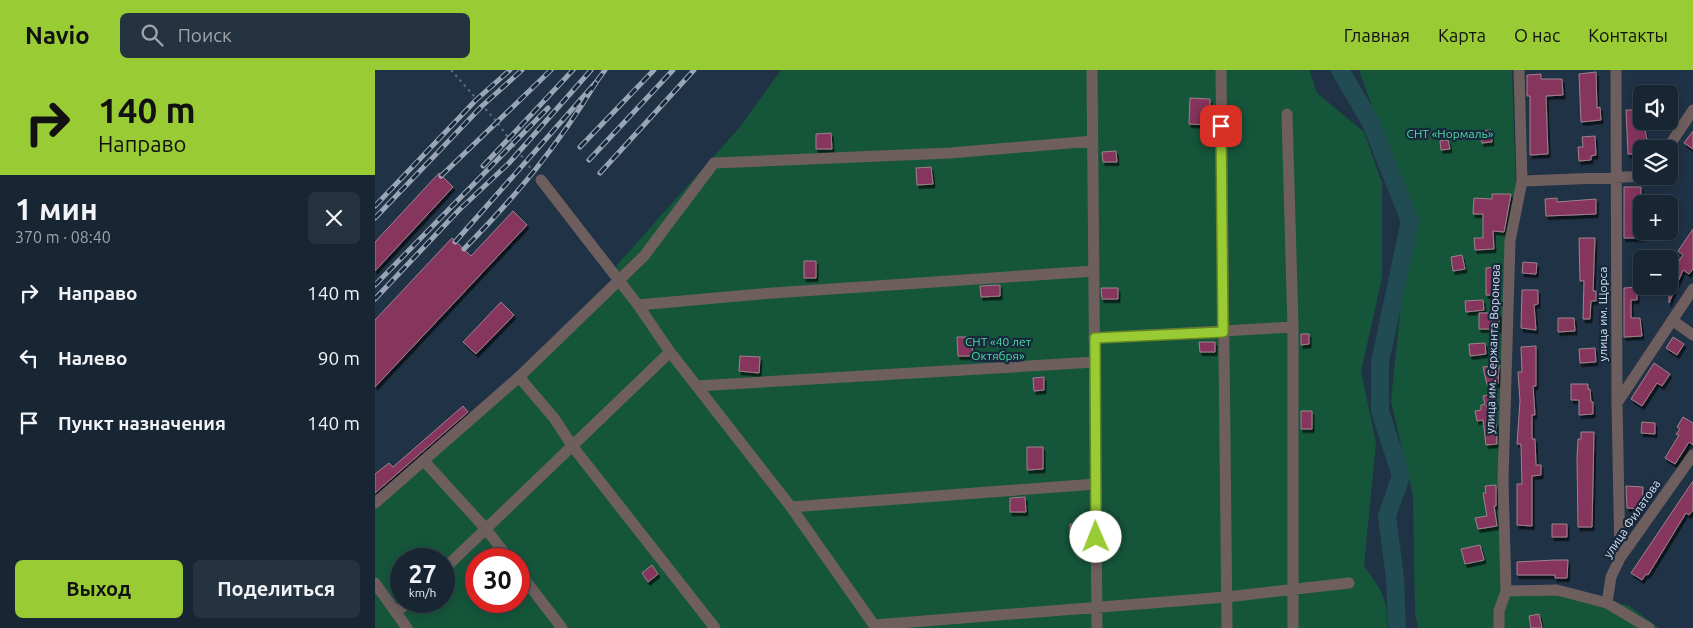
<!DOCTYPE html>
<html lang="ru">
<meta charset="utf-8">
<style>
body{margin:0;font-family:Ubuntu,sans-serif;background:#253240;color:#f1f3f6;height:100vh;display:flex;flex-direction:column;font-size:19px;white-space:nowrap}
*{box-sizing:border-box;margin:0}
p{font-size:16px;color:#9fa5ac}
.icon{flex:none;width:28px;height:28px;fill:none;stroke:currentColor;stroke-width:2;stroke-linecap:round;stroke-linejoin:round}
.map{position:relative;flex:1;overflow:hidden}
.panel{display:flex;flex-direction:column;background:#182634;width:375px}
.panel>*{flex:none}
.top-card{background:#99cb35;color:#111;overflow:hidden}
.controls{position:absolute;left:1258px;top:15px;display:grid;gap:10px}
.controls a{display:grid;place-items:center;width:45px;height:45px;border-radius:8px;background:#182634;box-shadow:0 2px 12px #0003,0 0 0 1px #36434f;font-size:25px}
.speed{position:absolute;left:15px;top:478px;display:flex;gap:10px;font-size:25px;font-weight:700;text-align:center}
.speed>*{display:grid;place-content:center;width:65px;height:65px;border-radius:50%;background:#182634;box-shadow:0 2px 12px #0003,0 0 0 1px #36434f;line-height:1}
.speed small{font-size:12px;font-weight:400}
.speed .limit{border:8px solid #d22;background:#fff;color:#111}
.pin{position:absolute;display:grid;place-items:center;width:42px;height:42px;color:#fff;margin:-21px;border-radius:10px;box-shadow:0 2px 8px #0006}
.me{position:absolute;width:55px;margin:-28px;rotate:359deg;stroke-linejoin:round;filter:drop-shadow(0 0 4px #0008)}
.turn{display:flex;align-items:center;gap:18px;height:105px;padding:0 15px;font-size:22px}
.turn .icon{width:65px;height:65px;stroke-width:2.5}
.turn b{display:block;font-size:35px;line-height:42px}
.round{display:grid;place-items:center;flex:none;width:52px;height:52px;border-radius:8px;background:#253240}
.head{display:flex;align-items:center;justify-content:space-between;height:85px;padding:0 15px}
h1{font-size:30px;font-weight:700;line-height:38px}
.cta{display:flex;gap:10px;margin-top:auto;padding:10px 15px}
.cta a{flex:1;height:58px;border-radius:8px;background:#99cb35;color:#111;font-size:20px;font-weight:700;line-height:58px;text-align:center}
.cta a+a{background:#253240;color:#f1f3f6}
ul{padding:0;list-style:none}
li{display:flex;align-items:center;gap:15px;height:65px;padding:0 15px}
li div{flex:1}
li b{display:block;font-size:19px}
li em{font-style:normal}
header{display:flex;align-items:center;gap:30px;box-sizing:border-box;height:70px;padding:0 25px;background:#99cb35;color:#111}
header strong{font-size:24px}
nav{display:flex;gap:28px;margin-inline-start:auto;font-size:18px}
.search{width:350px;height:45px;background:#253240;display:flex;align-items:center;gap:12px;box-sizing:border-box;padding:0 18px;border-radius:8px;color:#9fa5ac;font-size:19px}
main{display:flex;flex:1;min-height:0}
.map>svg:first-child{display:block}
.green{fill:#15563b;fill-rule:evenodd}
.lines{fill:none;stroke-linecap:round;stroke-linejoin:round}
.river{stroke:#224c54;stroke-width:18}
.building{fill:#86345d;stroke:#a0818e;filter:url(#shadow)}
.path{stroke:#5f6f81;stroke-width:2;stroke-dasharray:2.5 4;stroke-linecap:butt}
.minor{stroke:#6e5f5e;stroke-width:11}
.rail-casing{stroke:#99a6b6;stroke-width:5}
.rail{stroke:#17283c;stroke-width:3;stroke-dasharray:9;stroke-linecap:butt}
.route-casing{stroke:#638422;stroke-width:12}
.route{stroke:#99cb35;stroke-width:9}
.labels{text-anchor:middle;stroke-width:4.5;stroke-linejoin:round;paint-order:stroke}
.park-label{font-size:12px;fill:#4cdda1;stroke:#17283c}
.street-label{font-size:12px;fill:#d5e0ed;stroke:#17283c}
</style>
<header>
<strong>Navio</strong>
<div class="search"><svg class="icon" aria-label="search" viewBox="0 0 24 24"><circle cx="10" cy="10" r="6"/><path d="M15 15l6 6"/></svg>Поиск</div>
<nav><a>Главная</a><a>Карта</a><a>О нас</a><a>Контакты</a></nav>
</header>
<main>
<section class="panel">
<div class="top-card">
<div class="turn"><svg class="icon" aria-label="right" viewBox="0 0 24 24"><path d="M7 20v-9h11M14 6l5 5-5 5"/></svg><div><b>140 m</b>Направо</div></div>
</div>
<div class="head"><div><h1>1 мин</h1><p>370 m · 08:40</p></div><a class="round"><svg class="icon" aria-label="close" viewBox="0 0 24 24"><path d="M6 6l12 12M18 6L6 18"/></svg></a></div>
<ul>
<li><svg class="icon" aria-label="right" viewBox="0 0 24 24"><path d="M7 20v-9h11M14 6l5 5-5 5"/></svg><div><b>Направо</b></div><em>140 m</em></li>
<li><svg class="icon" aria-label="left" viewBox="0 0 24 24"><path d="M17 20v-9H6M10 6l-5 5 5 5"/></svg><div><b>Налево</b></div><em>90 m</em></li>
<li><svg class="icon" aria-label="arrive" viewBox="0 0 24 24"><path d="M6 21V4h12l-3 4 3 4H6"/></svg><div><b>Пункт назначения</b></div><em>140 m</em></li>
</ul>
<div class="cta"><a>Выход</a><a>Поделиться</a></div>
</section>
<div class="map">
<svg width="1318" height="558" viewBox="0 0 1318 558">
<defs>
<filter id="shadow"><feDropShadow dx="2" dy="3.5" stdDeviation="0" flood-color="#0009"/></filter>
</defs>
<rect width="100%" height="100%" fill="#203246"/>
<path class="green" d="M406 0H934L942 23 989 62 1007 113V208L986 301 1001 373 989 496C1005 518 1014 529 1012 558H0V431L128 321 238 212 242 195 364 58ZM26 489H69V531H26ZM101 489H144V531H101Z
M984 0H1137L1141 120 1128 515 1253 535 1284 558H1043L1040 542 1038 426 1016 331 1035 143Z"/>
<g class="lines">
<path class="river" d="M965 0 996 53 1035 151 1005 292V341L1026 406 1012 446 1020 508 1022 558"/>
</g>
<path class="building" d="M1221 2 1222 38 1225 37 1226 50 1206 52 1204 4Z
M1166 4V9H1187L1188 25 1171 26 1173 84 1155 85V26H1152V5Z
M815 28 835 29V55L814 54Z
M1251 40H1266L1267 60H1270L1274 79H1266V84H1253Z
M1116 60 1117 72 1107 73 1105 61Z
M1318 61V79L1309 73Z
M456 63 457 79H441V64Z
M1220 66 1221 85 1216 86V90L1204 91 1203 77H1208L1207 67Z
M1073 70 1075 79 1066 80 1065 71Z
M741 81 742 92H728L727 82Z
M556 97 558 114 542 115 541 98Z
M64 103 78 117 0 201V172Z
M1249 117H1266V168H1249Z
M1117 124H1136L1129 162 1118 161 1119 179 1100 180 1099 168H1108V144H1098L1099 128 1117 129Z
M1182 128V132L1221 129V144L1171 146 1170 129Z
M138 141 152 155 0 317V250L77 168 96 186Z
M1318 159V199L1314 204 1308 200 1294 233V224L1275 216H1294V205L1308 185 1303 181Z
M1204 168H1220L1218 221H1221V231H1216L1215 249H1208L1209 211H1205Z
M1087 185 1090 199 1078 201 1076 187Z
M429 191H441V208H429Z
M1148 192 1162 193 1161 204 1147 203Z
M1122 197 1123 225H1111V198Z
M625 215V226L606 227 605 216Z
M1262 217V230H1256V248H1265L1267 266 1249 267V218Z
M726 218H743V229H727Z
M1147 220H1163V234L1159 235 1161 260 1146 258Z
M1108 230 1109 240 1091 242 1090 231Z
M126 232 139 245 101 284 88 272Z
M1104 243H1124V259H1104Z
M1183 248H1199L1200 261 1183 262Z
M926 264H934V274L926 275Z
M582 267H597L598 286H583Z
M1298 267 1309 274 1302 285 1291 278Z
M824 272H840V282H825Z
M1110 273 1111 284 1095 286 1094 274Z
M1161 276V316H1158L1160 345H1157V369H1160L1161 395H1166V405L1157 406V456L1142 455V414H1147L1146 374H1142L1145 331 1143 302H1147L1146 277Z
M1220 278 1221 292 1205 293 1204 279Z
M365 286 385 287 384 303 364 301Z
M1279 293 1295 304 1287 316 1282 313 1267 336 1256 329Z
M1124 295 1123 314 1112 315 1108 297Z
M669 307V320L659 321 658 308Z
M1196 314H1213V319H1215L1216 332H1218V344L1204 345V330H1196Z
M1118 324 1120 333 1111 335 1116 353 1121 352 1122 374 1111 375 1108 350 1102 351 1100 341 1106 340V335L1110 334 1108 326Z
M88 336 93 342 0 423V404L14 393 18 397Z
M926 341H937V359H926Z
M1308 347 1318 353V375L1314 372 1300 394 1290 388 1304 365 1301 364 1305 359 1302 357Z
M1267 352 1280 353V364L1266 363Z
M1206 362H1219L1217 457H1203L1202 388 1203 369H1206Z
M652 377H668V399L652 400Z
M1318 411V440L1314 445 1311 443 1273 505 1271 504 1267 510 1256 503Z
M1121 415V436H1119L1122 456 1103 459 1100 448 1112 446 1108 423H1111L1110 416Z
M1251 416 1268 417 1267 439 1252 438Z
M650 427 651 442H635V428Z
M695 454H708V467H695Z
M1177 454H1192V467H1177Z
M1105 475 1109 490 1090 494 1086 479Z
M1180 490H1193L1192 508H1180V505H1142V492Z
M277 495 283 504 273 512 267 503Z
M1164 544 1167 558H1156L1154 546Z"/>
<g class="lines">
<path class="path" d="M76 0 122 52 159 103"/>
<path class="minor" d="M717 0 722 558
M846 0 852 558
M1241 0 1242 333 1245 488
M912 44 918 257V558
M1292 79 1318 40
M166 110 263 235 295 282 416 437 501 558
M1147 111 1274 106
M263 235 385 224 719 201
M1297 250 1318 265
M719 268 918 257
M144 307 179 348 198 377 340 558
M322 316 720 292
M1242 333 1318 219
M49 391 111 459 134 489
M0 433 144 307 269 186 339 93 575 83 718 71
M416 437 721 414
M69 499 295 282
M144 502 187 558
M0 513 32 558
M1131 521 1182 520 1232 533 1274 558
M1232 533 1236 507 1245 488 1318 385
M21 543 34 531
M499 555 852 527 974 513
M1124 558V541L1131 521 1128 410 1135 171 1147 111 1144 0"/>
<defs>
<path id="rail" d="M222 11 230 0
M205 77 279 0
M214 90 298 0
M108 96 198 0
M225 103 319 0
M66 106 176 0
M0 136 101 30 135 0
M0 148 107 36 147 0
M80 172 222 11C182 77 142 125 89 179
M0 215 173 38
M0 229 84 140 134 93 216 0"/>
</defs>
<use href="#rail" class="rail-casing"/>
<use href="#rail" class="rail"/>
</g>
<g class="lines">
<defs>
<path id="route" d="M721 467 720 268 848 262 846 56"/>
</defs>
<use href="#route" class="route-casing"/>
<use href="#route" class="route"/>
</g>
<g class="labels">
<g class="park-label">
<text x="1075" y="68">СНТ «Нормаль»</text>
<text x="623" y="276">СНТ «40 лет<tspan x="623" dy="14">Октября»</tspan></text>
</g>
<g class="street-label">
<text transform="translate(1228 244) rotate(-90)" y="4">улица им. Щорса</text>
<text transform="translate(1118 279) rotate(-88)" y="4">улица им. Сержанта Воронова</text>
<text transform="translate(1257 449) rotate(-56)" y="4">улица Филатова</text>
</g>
</g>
</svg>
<div class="controls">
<a><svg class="icon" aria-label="sound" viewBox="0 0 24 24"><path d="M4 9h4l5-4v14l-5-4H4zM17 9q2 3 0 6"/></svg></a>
<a><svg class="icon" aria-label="layers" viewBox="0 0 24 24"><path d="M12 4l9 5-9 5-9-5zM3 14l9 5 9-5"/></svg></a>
<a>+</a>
<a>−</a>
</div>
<div class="speed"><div>27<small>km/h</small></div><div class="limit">30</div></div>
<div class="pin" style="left:846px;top:56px;background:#d93025"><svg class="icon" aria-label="arrive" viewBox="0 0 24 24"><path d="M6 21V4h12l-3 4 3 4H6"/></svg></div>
<svg class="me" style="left:721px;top:467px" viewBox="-20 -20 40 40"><circle r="19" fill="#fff"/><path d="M0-13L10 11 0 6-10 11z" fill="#99cb35"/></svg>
</div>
</main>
